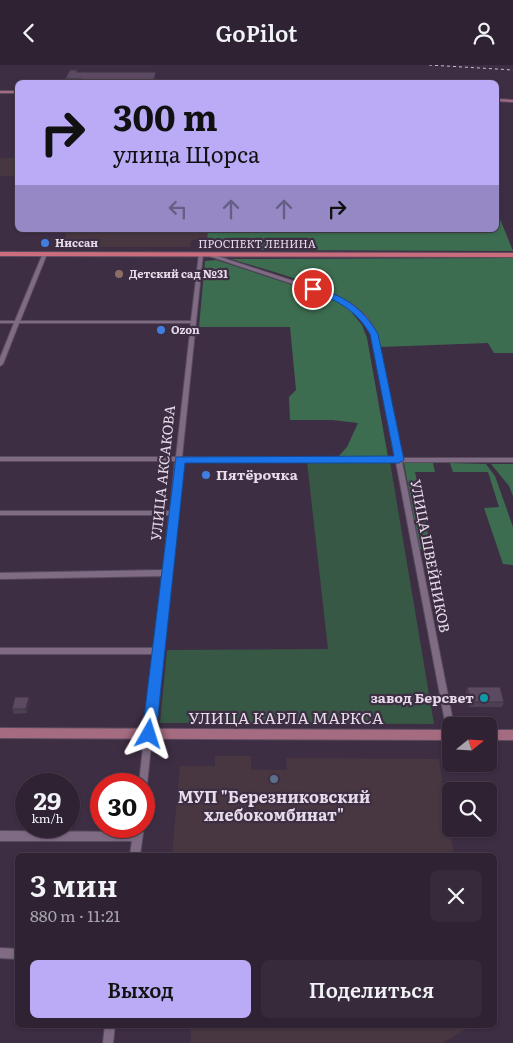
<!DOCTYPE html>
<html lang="ru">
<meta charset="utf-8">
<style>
body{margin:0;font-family:Literata,serif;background:#362a3b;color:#f1f3f6;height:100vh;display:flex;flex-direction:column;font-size:19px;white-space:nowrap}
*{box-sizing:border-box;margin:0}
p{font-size:16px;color:#a7a4ac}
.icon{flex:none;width:28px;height:28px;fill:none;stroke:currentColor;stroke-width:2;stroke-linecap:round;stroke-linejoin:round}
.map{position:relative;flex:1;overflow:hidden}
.drawer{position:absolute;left:15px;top:788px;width:482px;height:175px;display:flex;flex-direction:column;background:#2e2233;border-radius:8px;box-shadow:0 1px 4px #0004,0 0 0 1px #493f4e}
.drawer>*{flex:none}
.banner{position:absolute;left:15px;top:15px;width:484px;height:152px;border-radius:8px;box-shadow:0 1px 4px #0004,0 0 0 1px #493f4e;background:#bbaaf6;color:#111;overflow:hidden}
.needle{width:32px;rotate:72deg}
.buttons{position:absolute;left:442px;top:652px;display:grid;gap:10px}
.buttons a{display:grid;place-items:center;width:55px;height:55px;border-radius:8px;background:#2e2233;box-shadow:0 1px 4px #0004,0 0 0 1px #493f4e;font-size:25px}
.speed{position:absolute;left:15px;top:708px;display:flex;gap:10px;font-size:25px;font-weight:700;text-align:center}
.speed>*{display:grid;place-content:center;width:65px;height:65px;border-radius:50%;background:#2e2233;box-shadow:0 1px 4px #0004,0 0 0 1px #493f4e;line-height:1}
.speed small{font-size:12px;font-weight:400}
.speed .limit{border:8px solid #d22;background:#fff;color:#111}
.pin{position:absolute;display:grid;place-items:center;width:42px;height:42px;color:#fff;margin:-21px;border:2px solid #fff;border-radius:50%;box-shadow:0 1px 5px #0007}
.me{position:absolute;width:55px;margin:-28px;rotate:6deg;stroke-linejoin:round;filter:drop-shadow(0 0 4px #0008)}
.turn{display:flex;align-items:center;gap:18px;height:105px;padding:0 15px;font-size:22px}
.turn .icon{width:65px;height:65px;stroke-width:2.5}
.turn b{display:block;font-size:35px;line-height:42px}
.lanes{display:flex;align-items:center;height:48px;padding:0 15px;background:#0003;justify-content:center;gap:25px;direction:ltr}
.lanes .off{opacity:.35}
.round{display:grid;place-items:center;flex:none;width:52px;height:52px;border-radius:8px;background:#362a3b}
.summary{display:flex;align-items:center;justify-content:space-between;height:85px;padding:0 15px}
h1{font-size:30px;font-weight:600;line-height:38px}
.primary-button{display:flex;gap:10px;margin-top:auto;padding:10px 15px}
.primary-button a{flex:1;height:58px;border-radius:8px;background:#bbaaf6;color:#111;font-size:20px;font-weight:600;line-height:58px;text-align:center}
.primary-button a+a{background:#362a3b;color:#f1f3f6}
header{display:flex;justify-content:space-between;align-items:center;height:65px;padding:0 15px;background:#2e2233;font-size:22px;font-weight:600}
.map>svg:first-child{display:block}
.industrial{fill:#483741}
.green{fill:#375844}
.forest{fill:#3c6d50}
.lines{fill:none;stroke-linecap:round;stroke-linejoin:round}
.street-casing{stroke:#5b4d60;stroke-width:2}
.secondary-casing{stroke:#5b4d60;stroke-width:2}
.primary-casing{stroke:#5b4d60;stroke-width:2}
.street{fill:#7f6c84;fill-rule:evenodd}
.secondary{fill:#a56c81;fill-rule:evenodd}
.primary{fill:#cb6d7d;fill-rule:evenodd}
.rail{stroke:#cbbfcf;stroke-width:1;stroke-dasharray:3 3;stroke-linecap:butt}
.wall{fill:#4e4053}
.shaded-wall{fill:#403444}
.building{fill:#5b4a61;stroke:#403444}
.route{fill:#1a73e8;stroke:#114b97}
.shop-dot{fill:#3f7fe0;stroke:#3e2e44;stroke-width:2}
.education-dot{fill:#8d6e63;stroke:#3e2e44;stroke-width:2}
.culture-dot{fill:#0f9aa8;stroke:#3e2e44;stroke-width:2}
.service-dot{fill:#5c6f8a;stroke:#3e2e44;stroke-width:2}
.labels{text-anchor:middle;stroke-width:4.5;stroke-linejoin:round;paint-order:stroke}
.far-poi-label{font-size:11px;font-weight:bold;fill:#e7dcea;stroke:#3e2e44;text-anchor:start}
.far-street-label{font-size:11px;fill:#e7dcea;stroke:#3e2e44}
.street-label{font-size:14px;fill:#e7dcea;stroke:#3e2e44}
.poi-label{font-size:14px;font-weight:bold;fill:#e7dcea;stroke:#3e2e44;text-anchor:start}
.near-street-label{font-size:16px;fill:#e7dcea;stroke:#3e2e44}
.near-poi-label{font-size:16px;font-weight:bold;fill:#e7dcea;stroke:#3e2e44}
</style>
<header><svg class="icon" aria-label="back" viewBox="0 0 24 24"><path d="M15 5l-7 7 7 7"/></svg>GoPilot<svg class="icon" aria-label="person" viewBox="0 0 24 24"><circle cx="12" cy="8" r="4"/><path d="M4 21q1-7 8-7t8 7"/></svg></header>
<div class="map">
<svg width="513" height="978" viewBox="0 0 513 978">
<rect width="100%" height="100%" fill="#3e2e44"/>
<path class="industrial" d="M0 93H17V111H0Z
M68 165H210L209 174 192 175 190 182H61Z
M215 691H251V705H287L286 693 439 694 454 790H172L180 701H215Z
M191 960H473L442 978H191Z"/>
<path class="green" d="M307 397H390L434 659 160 658 167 585 328 584Z"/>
<path class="forest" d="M496 151 500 154 513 186 234 185 227 176H207L208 165H496Z
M513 193V288H494L488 278 380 282C377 275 376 266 372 260 345 222 274 208 231 194Z
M216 195 326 231 348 243 362 260 367 273 388 392H338L347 382 358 358 332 355H290L289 332 296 325 290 262H199L205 196Z
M404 398H433L435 407H415L431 484H420Z
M450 398 486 399 495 411 513 462V500L503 499 484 443 499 442 488 407H453Z
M491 399H513V431L509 421Z"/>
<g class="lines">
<defs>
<path id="street" d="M43 188 47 189 20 256H191L199 189 201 188 203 189 182 392 395 393 371 269 363 254 348 241 329 231 206 190V188H208L333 229 352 239 367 252 377 269 401 393H513V397H402L454 661H451V671L448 670 447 667 396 397 181 396 170 507 171 508 169 510 147 719 146 722 144 723V719H139L153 589H0V583H154L162 511 0 514V508L163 505 169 450H0V446H170L175 396H0V392H176L191 258H19L3 299 0 301V293L14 258H0V256H15Z
M134 761H144L140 790H130L132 776H0V766L134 767Z
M0 883 18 884V894L0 893Z
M105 960H115L113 978H103Z"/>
<path id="secondary" d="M0 26H18V28H0Z
M496 34 513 35V37L496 36Z
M0 663 451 665V675L0 673Z
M489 665H513V675H489Z"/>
<path id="primary" d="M0 187 513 188V192L0 191Z"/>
</defs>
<use href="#street" class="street-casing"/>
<use href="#secondary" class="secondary-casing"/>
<use href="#primary" class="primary-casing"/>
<use href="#street" class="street"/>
<use href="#secondary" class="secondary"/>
<use href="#primary" class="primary"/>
<path class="rail" d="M429 0 513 5"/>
</g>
<path class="wall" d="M78 5V7L156 9 82 16H65V14Z
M467 622 504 637 502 642H469L466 626Z
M29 632 30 636 27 648 14 649 12 644Z"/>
<path class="shaded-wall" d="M29 632 30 636 27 648 26 644Z"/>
<path class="building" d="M70 5H78L76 7H156L153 18H81L82 14H65Z
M467 622H500L504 637H471Z
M15 632H29L26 644H12Z"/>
<path class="route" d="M313 222C343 230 362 242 378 269L404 395 399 398H185L156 669 154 673 149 675 144 673 142 669 176 392 394 391 370 269C356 245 336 234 310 226V222Z"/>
<g class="shop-dot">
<circle cx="45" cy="178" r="5"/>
<circle cx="161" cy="265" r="5"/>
<circle cx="206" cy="410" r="5"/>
</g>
<circle class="education-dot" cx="119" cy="209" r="5"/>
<circle class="culture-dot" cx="484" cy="633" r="5"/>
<circle class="service-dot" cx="274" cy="714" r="5"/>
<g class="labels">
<g class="far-poi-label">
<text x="55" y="182">Ниссан</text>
<text x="129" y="213">Детский сад №31</text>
<text x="171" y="269">Ozon</text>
</g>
<g class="far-street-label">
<text x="257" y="183">ПРОСПЕКТ ЛЕНИНА</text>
</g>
<g class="street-label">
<text transform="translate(163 408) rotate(-84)" y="5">УЛИЦА АКСАКОВА</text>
<text transform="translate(430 491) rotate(79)" y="5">УЛИЦА ШВЕЙНИКОВ</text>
</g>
<g class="poi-label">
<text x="216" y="415">Пятёрочка</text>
<text x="474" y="638" text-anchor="end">завод Берсвет</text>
</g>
<g class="near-street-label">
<text x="286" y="659">УЛИЦА КАРЛА МАРКСА</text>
</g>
<g class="near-poi-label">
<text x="274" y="738">МУП "Березниковский<tspan x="274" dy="18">хлебокомбинат"</tspan></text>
</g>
</g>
</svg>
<div class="buttons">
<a><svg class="needle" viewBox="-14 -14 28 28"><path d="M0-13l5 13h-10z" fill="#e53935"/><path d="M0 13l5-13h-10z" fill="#a7a4ac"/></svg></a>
<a><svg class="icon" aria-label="search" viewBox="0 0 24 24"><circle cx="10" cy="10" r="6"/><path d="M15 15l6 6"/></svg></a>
</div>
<div class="speed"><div>29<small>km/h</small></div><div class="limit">30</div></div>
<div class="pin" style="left:313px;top:224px;background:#d93025"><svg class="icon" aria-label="arrive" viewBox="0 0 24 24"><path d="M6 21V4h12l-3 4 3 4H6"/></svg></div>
<svg class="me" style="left:149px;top:669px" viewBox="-20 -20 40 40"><path d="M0-17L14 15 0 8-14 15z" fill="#1a73e8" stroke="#fff" stroke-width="4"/></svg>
<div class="banner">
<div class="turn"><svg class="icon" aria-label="right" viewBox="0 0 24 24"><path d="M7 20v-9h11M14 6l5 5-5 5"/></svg><div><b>300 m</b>улица Щорса</div></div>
<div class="lanes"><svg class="icon off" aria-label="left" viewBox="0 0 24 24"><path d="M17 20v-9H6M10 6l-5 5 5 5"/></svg><svg class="icon off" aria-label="ahead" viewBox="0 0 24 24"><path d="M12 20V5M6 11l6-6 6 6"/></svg><svg class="icon off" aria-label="ahead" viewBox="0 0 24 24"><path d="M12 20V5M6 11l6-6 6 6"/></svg><svg class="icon" aria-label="right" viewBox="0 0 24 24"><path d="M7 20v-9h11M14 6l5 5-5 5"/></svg></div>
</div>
<section class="drawer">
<div class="summary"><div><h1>3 мин</h1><p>880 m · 11:21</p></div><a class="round"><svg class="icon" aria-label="close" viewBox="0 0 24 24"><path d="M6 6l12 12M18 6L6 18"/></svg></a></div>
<div class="primary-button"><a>Выход</a><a>Поделиться</a></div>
</section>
</div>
